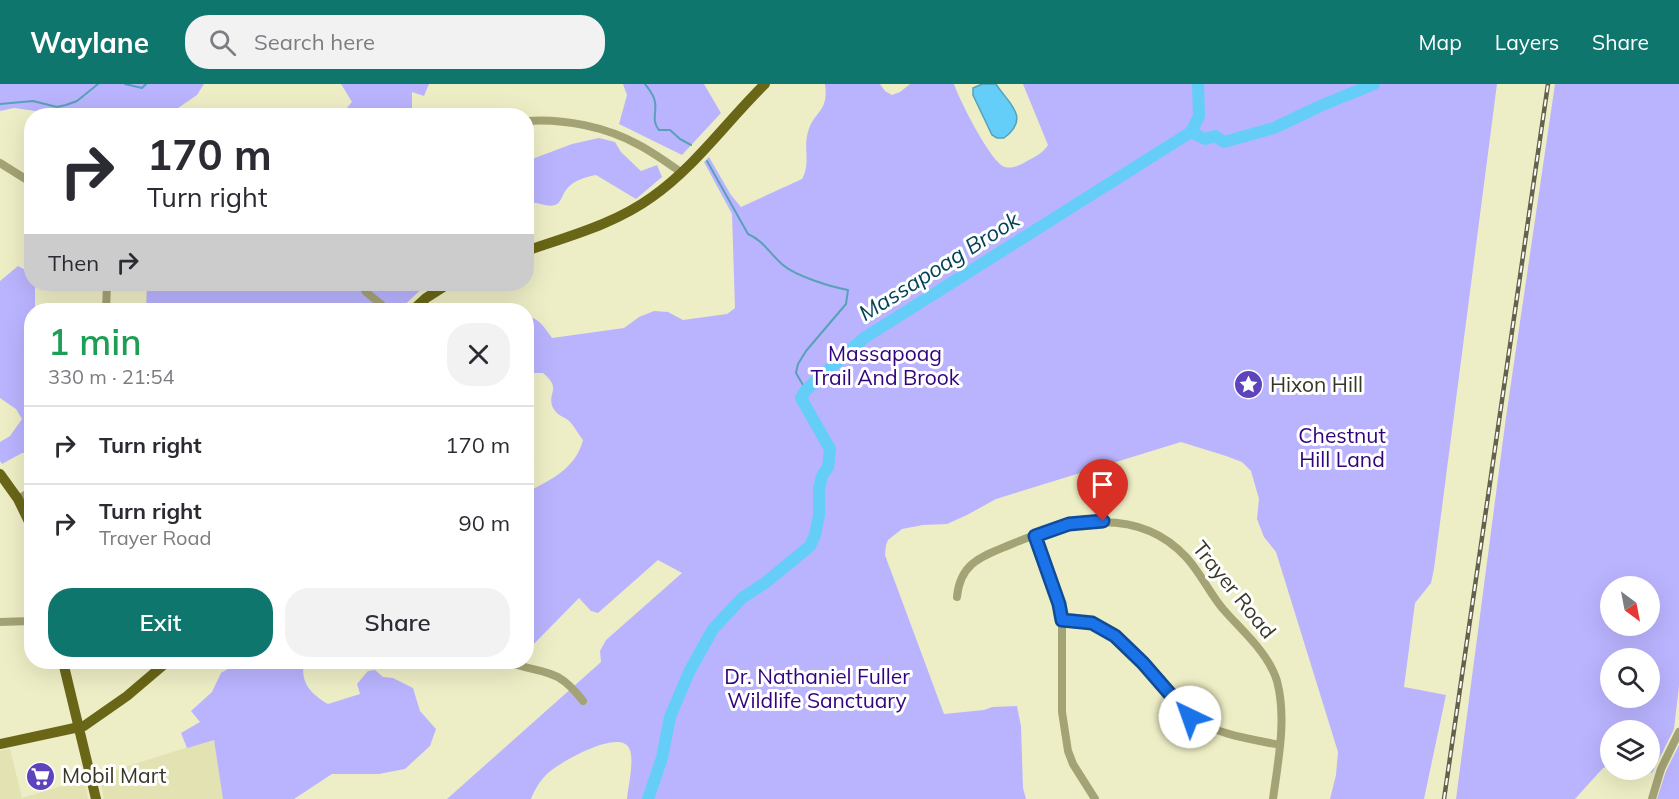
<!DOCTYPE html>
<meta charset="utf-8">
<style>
body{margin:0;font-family:Mulish,sans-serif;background:#f2f2f3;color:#2b2b33;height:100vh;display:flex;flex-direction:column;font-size:22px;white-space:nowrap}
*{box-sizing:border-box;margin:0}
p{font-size:20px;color:#7c7c81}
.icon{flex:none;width:33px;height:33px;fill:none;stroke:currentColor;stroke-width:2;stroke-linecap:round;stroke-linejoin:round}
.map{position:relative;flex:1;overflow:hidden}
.sheet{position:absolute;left:24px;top:219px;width:510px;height:366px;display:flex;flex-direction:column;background:#fff;border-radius:24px;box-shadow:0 6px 24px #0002}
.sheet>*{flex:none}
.guide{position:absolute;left:24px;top:24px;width:510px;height:183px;border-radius:24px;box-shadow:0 6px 24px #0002;background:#fff;color:#2b2b33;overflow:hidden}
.needle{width:39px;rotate:148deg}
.controls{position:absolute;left:1600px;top:492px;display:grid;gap:12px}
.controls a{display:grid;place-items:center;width:60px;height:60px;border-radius:50%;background:#fff;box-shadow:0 6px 24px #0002;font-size:30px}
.pin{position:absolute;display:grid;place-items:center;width:51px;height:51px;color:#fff;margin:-62px -26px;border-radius:50% 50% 50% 0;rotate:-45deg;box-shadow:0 0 6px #0007}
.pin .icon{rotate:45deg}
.me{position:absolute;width:66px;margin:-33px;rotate:318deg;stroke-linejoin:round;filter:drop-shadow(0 0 4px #0008)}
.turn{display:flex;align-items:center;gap:21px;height:126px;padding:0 24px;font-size:27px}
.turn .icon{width:78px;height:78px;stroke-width:2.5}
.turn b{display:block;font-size:42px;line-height:51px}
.then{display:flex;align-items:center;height:57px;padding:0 24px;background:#0003;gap:12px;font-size:22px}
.round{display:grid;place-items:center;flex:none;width:63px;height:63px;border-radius:24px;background:#f2f2f3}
.summary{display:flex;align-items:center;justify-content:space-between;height:102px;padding:0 24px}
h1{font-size:36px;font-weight:600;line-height:45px;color:#1e9e55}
.cta{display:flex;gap:12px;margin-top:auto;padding:12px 24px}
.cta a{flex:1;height:69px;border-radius:24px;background:#0f766e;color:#fff;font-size:24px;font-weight:600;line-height:69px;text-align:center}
.cta a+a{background:#f2f2f3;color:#2b2b33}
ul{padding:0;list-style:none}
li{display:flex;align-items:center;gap:18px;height:78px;padding:0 24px;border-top:2px solid #e1e1e2}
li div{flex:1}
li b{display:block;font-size:22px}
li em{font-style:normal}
header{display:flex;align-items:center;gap:36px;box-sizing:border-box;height:84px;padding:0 30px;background:#0f766e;color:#fff}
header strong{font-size:28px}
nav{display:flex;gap:33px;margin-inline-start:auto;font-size:21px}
.search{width:420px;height:54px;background:#f2f2f3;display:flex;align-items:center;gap:15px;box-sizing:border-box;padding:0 21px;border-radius:24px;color:#7c7c81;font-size:22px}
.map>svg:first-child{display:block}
.built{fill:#e2e2b2}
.green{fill:#bab4ff;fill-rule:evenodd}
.water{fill:#65cef8;stroke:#58a1b9;stroke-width:1.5}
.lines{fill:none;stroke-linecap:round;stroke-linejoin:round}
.stream{stroke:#58a1b9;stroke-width:2}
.river{stroke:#65cef8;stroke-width:12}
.minor{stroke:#a4a375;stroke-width:8}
.major{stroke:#696617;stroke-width:10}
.rail-casing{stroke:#63624d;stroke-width:4.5}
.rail{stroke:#fff;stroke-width:2;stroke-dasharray:7;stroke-linecap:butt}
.route-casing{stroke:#114b97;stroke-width:15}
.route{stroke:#1a73e8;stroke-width:10}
.labels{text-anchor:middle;stroke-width:6;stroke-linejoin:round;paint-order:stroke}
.park-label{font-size:21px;fill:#31037e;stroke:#fff}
.poi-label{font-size:21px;fill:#383727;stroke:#fff;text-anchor:start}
.street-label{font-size:21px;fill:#383727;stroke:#fff}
.water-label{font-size:22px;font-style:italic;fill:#004358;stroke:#fff}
</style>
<header>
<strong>Waylane</strong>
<div class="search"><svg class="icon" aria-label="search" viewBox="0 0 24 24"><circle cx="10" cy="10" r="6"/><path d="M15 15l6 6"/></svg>Search here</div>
<nav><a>Map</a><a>Layers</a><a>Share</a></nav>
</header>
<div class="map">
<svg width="1679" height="715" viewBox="0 0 1679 715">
<rect width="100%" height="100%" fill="#eeeec6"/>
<path class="built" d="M214 655 223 715H104L99 691Z
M10 665 22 714 85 695 88 715H0V667Z"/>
<path class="green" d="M0 0H204L197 11 168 31H64L14 24 0 27Z
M341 0H429L424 12 412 8V31L348 32 345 26 352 18Z
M623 0H704L721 29 682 71 619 40 627 11Z
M825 0H880L885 7 892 11 900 8 910 0H954C959 15 991 79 1005 83 1012 85 1021 81 1027 77 1035 73 1043 69 1048 61L1023 0H1497L1434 485 1431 499 1415 519 1404 603 1446 611 1424 715H1330L1336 691 1338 668 1276 468 1264 453 1257 435 1259 415 1251 387 1242 378 1226 372 1181 358 996 415 967 431 947 440 923 441 902 445 888 456 886 461 885 471 944 630 984 626 992 623 1017 622 1021 642 1023 704 1026 715H627C628 703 635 674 629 664 619 644 556 680 546 691 540 697 534 707 531 715H447L601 578 600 567 606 556 682 489 658 476 598 529 591 527 579 514 527 567V408C551 396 576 384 583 356 578 350 574 341 568 336 562 332 557 331 553 324 546 308 563 306 543 289H527V232C539 234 545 244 552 254L624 244 639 233 654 227 668 228 683 236 727 230 735 224 732 130 704 78 709 73 731 111 741 123 802 95C811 79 803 64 808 48 814 26 829 29 825 0Z
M1555 0H1679V602L1674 645 1652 689 1643 686H1650V646H1611V681L1603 684 1575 715H1456L1506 333ZM1611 502H1650V542H1611ZM1611 574H1650V614H1611Z
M599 54 615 58 621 68 641 87 657 81 662 93 636 115 596 91C585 93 572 97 566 106 562 111 561 119 555 121 545 124 538 116 527 120V77L572 60Z
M18 182 31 189 32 200H35V226H32L31 373 28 369H22L2 380 0 377V358L10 352 22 335 16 325 0 314V197Z
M147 200H427L399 226H146Z
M263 578H304C300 599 311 610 328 620L360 610 357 600 368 587 375 586 383 593 393 594 413 604 420 627 436 645 430 662 405 685 379 690H332L294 715H223L214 656 187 664 181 649 200 638 191 627 212 608 221 589 233 582 252 583Z
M1679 661V715H1657L1666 687Z"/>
<path class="water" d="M982 0H996C1007 18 1032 33 1004 54H997L992 51 973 11V4Z"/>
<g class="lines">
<path class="stream" d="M125 0 142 4 146 0
M645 0C649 5 654 11 655 18 657 28 651 37 659 46H670L680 55 691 61
M0 20 33 17 57 23 66 21 77 17 98 0
M707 77 748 150C764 157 770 170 783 181 796 192 831 203 848 206L846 220 806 267 798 280 796 289 806 306"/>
<path class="river" d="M1191 48 1205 55 1215 52 1224 58 1274 44 1320 22 1374 0
M648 715 662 674 670 633 689 588 713 545 742 514 765 499 810 462 815 451 819 431V405L822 392 828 383 830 365 801 314 806 306 864 254 1191 48 1199 32 1198 0"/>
<path class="minor" d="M526 37C563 34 607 43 639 61 654 69 668 79 682 89
M0 79 32 99
M362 200 366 208 388 226
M106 226 107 200
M526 374 530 377
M18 415 32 407
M1035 452 1062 531V628L1068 667 1073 680 1095 715
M957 513C960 480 980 473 1007 462 1065 437 1137 420 1186 473 1200 488 1209 508 1223 525 1242 547 1268 568 1277 597 1287 635 1278 677 1273 715
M1062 536C1071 537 1081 537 1089 539 1116 545 1148 583 1165 604 1173 615 1181 626 1193 634 1218 651 1251 655 1280 661
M0 538 32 537
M413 578H443
M508 578C545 591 556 582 583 617
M1652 715 1661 685 1679 648"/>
<path class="major" d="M526 167C569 152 615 140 652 113 696 82 727 37 765 0
M413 226 426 214 448 200
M0 390 18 415 32 444
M63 578 96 715
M0 660 84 642 127 612 167 578"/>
<defs>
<path id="rail" d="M1444 715 1548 0"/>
</defs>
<use href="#rail" class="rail-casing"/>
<use href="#rail" class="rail"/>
</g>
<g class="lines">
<defs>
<path id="route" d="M1103 437 1069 440 1035 452 1059 520 1062 536 1092 539 1115 552 1143 579 1190 633"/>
</defs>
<use href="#route" class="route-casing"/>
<use href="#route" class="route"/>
</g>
<defs>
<symbol id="sight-disc" viewBox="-11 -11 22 22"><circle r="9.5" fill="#5d44bc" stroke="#fff"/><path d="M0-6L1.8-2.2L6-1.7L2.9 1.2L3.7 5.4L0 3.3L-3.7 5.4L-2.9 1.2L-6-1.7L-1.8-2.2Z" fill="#fff"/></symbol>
<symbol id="supermarket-disc" viewBox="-11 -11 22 22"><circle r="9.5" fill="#5d44bc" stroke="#fff"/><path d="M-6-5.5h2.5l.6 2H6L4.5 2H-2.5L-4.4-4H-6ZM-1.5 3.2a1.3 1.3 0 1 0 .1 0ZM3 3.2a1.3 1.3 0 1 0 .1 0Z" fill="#fff"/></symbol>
</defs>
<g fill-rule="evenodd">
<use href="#sight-disc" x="1232" y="284" width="33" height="33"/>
<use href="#supermarket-disc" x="24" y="676" width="33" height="33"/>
</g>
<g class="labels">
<g class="park-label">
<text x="885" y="277">Massapoag<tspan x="885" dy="24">Trail And Brook</tspan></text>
<text x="1342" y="359">Chestnut<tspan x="1342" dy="24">Hill Land</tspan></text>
<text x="817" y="600">Dr. Nathaniel Fuller<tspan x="817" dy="24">Wildlife Sanctuary</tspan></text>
</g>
<g class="poi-label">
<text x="1270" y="308">Hixon Hill</text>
<text x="62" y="699">Mobil Mart</text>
</g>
<g class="street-label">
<text transform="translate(1234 506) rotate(51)" y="7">Trayer Road</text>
</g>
<g class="water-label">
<text transform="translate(939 182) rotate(-32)" y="8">Massapoag Brook</text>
</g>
</g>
</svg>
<div class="controls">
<a><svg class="needle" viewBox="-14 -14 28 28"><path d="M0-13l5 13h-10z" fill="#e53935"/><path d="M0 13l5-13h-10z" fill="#7c7c81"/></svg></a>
<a><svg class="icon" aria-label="search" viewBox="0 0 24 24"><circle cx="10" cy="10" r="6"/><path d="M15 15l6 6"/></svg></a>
<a><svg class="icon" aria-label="layers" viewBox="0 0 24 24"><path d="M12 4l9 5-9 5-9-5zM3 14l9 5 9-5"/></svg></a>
</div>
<div class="pin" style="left:1103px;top:437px;background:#d93025"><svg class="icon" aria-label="arrive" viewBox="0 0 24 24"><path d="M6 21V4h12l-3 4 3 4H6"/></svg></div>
<svg class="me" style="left:1190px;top:633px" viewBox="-20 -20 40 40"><circle r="19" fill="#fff"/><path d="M0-13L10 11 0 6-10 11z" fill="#1a73e8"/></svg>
<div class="guide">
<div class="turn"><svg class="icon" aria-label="right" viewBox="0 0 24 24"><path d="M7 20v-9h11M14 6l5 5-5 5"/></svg><div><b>170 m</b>Turn right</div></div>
<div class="then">Then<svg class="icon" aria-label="right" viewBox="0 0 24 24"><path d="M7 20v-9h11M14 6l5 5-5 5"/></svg></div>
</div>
<section class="sheet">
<div class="summary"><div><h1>1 min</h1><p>330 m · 21:54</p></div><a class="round"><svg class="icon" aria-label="close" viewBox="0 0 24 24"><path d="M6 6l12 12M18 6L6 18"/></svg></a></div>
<ul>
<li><svg class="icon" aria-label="right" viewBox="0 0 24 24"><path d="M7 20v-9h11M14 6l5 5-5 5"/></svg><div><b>Turn right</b></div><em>170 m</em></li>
<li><svg class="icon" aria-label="right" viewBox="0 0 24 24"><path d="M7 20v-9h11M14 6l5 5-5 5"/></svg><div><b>Turn right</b><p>Trayer Road</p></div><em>90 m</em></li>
</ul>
<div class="cta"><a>Exit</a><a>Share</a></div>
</section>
</div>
